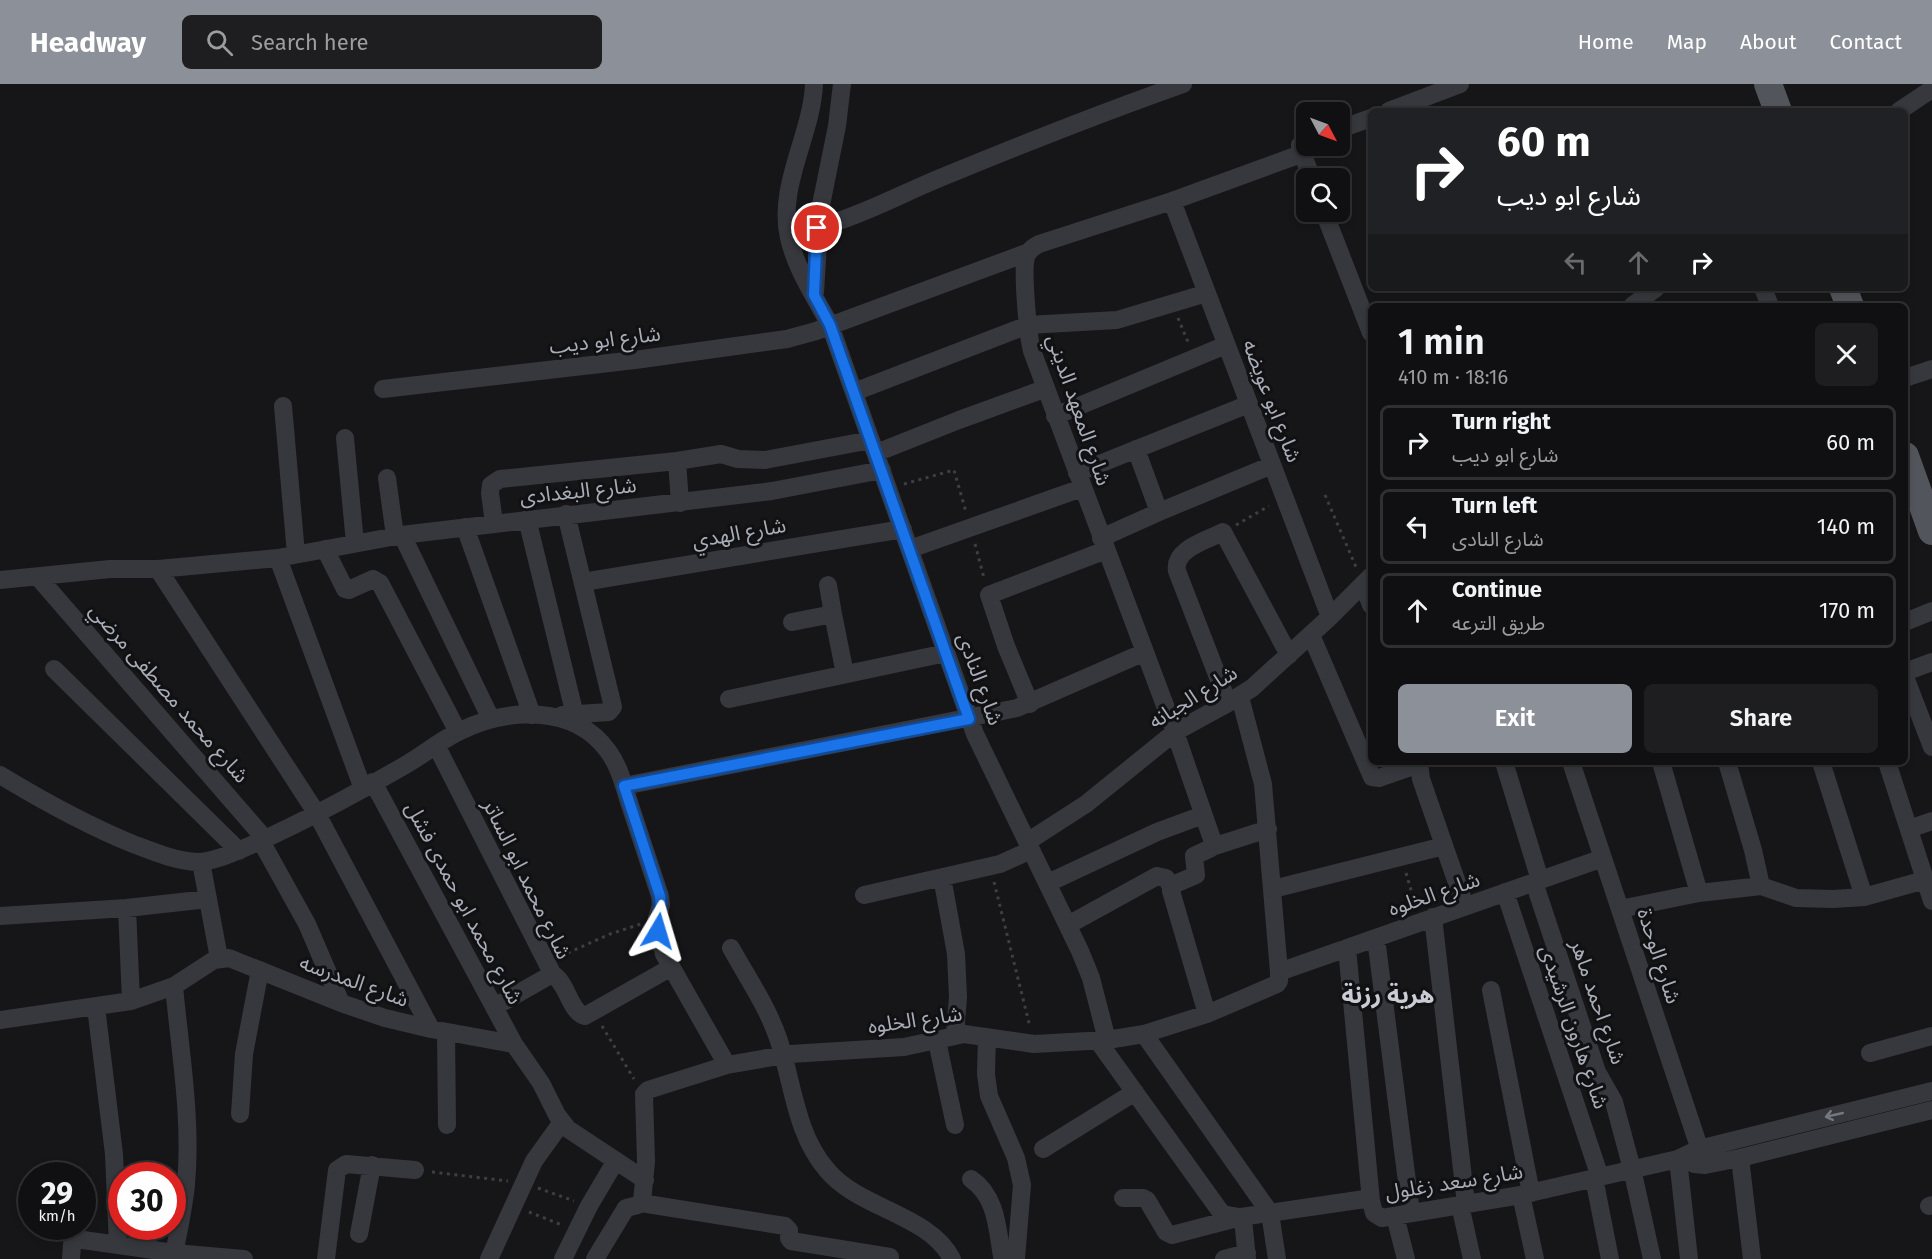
<!DOCTYPE html>
<meta charset="utf-8">
<style>
body{margin:0;font-family:"Fira Sans","Noto Sans Arabic",sans-serif;background:#1e1e20;color:#f1f3f6;height:100vh;display:flex;flex-direction:column;font-size:22px;white-space:nowrap}
*{box-sizing:border-box;margin:0}
p{font-size:20px;color:#9c9d9f}
.icon{flex:none;width:33px;height:33px;fill:none;stroke:currentColor;stroke-width:2;stroke-linecap:round;stroke-linejoin:round}
.map{position:relative;flex:1;overflow:hidden}
.details{position:absolute;left:1368px;top:219px;width:540px;height:462px;display:flex;flex-direction:column;background:#101012;border-radius:9px;box-shadow:0 3px 9px #0003,0 0 0 2px #303032}
.details>*{flex:none}
.guide{position:absolute;left:1368px;top:24px;width:540px;height:183px;border-radius:9px;box-shadow:0 3px 9px #0003,0 0 0 2px #303032;background:#202124;color:#fff;overflow:hidden}
.needle{width:39px;rotate:131deg}
.buttons{position:absolute;left:1296px;top:18px;display:grid;gap:12px}
.buttons a{display:grid;place-items:center;width:54px;height:54px;border-radius:9px;background:#101012;box-shadow:0 3px 9px #0003,0 0 0 2px #303032;font-size:30px}
.speed{position:absolute;left:18px;top:1078px;display:flex;gap:12px;font-size:30px;font-weight:700;text-align:center}
.speed>*{display:grid;place-content:center;width:78px;height:78px;border-radius:50%;background:#101012;box-shadow:0 3px 9px #0003,0 0 0 2px #303032;line-height:1}
.speed small{font-size:15px;font-weight:400}
.speed .limit{border:9px solid #d22;background:#fff;color:#111}
.pin{position:absolute;display:grid;place-items:center;width:51px;height:51px;color:#fff;margin:-26px;border:3px solid #fff;border-radius:50%;box-shadow:0 2px 6px #0007}
.me{position:absolute;width:66px;margin:-33px;rotate:7deg;stroke-linejoin:round;filter:drop-shadow(0 0 4px #0008)}
.turn{display:flex;align-items:center;gap:21px;height:126px;padding:0 30px;font-size:27px}
.turn .icon{width:78px;height:78px;stroke-width:2.5}
.turn b{display:block;font-size:42px;line-height:51px}
.lanes{display:flex;align-items:center;height:57px;padding:0 30px;background:#0003;justify-content:center;gap:30px;direction:ltr}
.lanes .off{opacity:.35}
.round{display:grid;place-items:center;flex:none;width:63px;height:63px;border-radius:9px;background:#1e1e20}
.head{display:flex;align-items:center;justify-content:space-between;height:102px;padding:0 30px}
h1{font-size:36px;font-weight:600;line-height:45px}
.primary-button{display:flex;gap:12px;margin-top:auto;padding:12px 30px}
.primary-button a{flex:1;height:69px;border-radius:9px;background:#8c9099;color:#fff;font-size:24px;font-weight:600;line-height:69px;text-align:center}
.primary-button a+a{background:#1e1e20;color:#f1f3f6}
ul{padding:0;list-style:none}
li{display:flex;align-items:center;gap:18px;height:75px;margin:0 12px 9px;padding:0 18px;border:3px solid #303032;border-radius:9px}
li div{flex:1}
li b{display:block;font-size:22px}
li em{font-style:normal}
header{display:flex;align-items:center;gap:36px;box-sizing:border-box;height:84px;padding:0 30px;background:#8c9099;color:#fff}
header strong{font-size:28px}
nav{display:flex;gap:33px;margin-inline-start:auto;font-size:21px}
.search{width:420px;height:54px;background:#1e1e20;display:flex;align-items:center;gap:15px;box-sizing:border-box;padding:0 21px;border-radius:9px;color:#9c9d9f;font-size:22px}
.map>svg:first-child{display:block}
.lines{fill:none;stroke-linecap:round;stroke-linejoin:round}
.path{stroke:#3d3f44;stroke-width:3;stroke-dasharray:3 4.5;stroke-linecap:butt}
.street{stroke:#37383d;stroke-width:18}
.primary{stroke:#53555c;stroke-width:28}
.oneway{stroke:#757881}
.route-casing{stroke:#114b97;stroke-width:15}
.route{stroke:#1a73e8;stroke-width:10}
.labels{text-anchor:middle;stroke-width:6;stroke-linejoin:round;paint-order:stroke}
.street-label{font-size:21px;fill:#a8adb8;stroke:#111113}
.quarter-label{font-size:24px;font-weight:bold;fill:#c9ccd4;stroke:#111113}
</style>
<header>
<strong>Headway</strong>
<div class="search"><svg class="icon" aria-label="search" viewBox="0 0 24 24"><circle cx="10" cy="10" r="6"/><path d="M15 15l6 6"/></svg>Search here</div>
<nav><a>Home</a><a>Map</a><a>About</a><a>Contact</a></nav>
</header>
<div class="map">
<svg width="1932" height="1175" viewBox="0 0 1932 1175">
<rect width="100%" height="100%" fill="#161618"/>
<g class="lines">
<path class="path" d="M1178 234 1188 258
M904 400 954 386 966 428
M1325 411 1356 483
M1236 441 1269 422
M975 460 984 494
M1406 789 1416 823
M994 798 1030 943
M561 872 610 850 641 840
M602 942 634 995
M432 1088 508 1097
M538 1104 574 1117
M529 1128 562 1141"/>
<path class="street" d="M814 0C812 51 777 102 789 154 796 185 815 213 830 241L975 650 1080 867 1091 894 1107 956
M1389 27 1460 0
M1899 27 1932 5
M1340 45 1371 34
M1302 69 1312 94
M1172 117 1330 533
M1324 128 1371 249
M817 144C860 132 899 111 940 94 1020 61 1101 29 1183 0
M1763 204 1770 222
M815 209 820 126 837 42 842 0
M1632 222 1656 204
M1905 294 1932 285
M383 305 635 276 787 255 816 247 1029 168
M854 308 1028 241 1117 236 1207 209
M283 322 296 470
M1055 332 1226 261
M345 354 355 459
M876 369 959 336 1044 305
M1077 389 1249 320
M387 394 395 452
M680 419 677 377 721 370 738 375 765 376 871 356
M1159 428 1272 381
M527 435 575 631
M494 439 490 409 491 401 500 395 677 377
M465 443 532 631
M402 451 491 635
M1101 454 1159 428 1136 365
M325 465 345 505 349 506 373 495 380 499 458 648
M910 465 1082 404
M278 474 363 705
M158 485 317 730 431 945
M38 493 265 755
M0 496 110 485H158L278 474 402 451 772 407 882 386
M583 498 903 445
M1363 500 1371 521
M828 501 833 530
M792 538 833 530 845 590
M1905 538 1932 527
M1311 551 1372 693 1379 694 1419 680
M54 585 239 767
M1905 588 1932 578
M1905 593 1932 663
M729 615 946 569
M1228 619 1177 487C1173 465 1208 456 1223 448L1289 571
M1030 620 1006 562 989 511 1106 466
M562 631 609 628 613 623 566 430
M436 661 551 887 547 893 494 923
M1419 678 1421 695 1465 822
M1504 678 1540 796
M1571 678 1705 1081
M1661 678 1699 809
M1727 678 1753 766 1761 802
M1821 678 1864 813
M1887 678 1932 817
M0 691C43 717 86 741 133 760 154 768 175 777 198 778 215 778 242 765 258 758 307 736 355 710 402 683 422 672 439 657 460 647 507 624 574 620 608 667 620 683 624 703 630 721 640 751 650 781 660 812L661 821 657 834 658 847 664 870 727 981 648 1006 644 1010 646 1078 642 1117 638 1121 626 1124 595 1175
M373 698 514 960
M624 702 1017 624 1145 568
M1909 745 1932 737
M261 757 307 840 341 919
M1027 758 1086 720 1175 648 1228 619 1252 604 1330 533 1371 492
M1212 763 1268 745
M201 778 219 874
M942 793 956 870 958 913 955 951
M1534 798 1597 988 1614 1018 1632 1085 1652 1175
M1048 799 1157 748 1203 731
M1273 805 1444 762
M1505 808 1600 1093
M864 811 1000 780 1031 766
M127 824 131 917
M1620 825 1699 809 1761 802 1796 814 1833 815 1864 813 1925 796
M0 832 127 824 208 815
M1433 833 1466 1120
M1068 841 1157 792 1166 794 1172 804
M1376 854 1411 1129
M731 864C747 893 767 922 778 954 793 998 795 1049 827 1086 859 1125 929 1130 952 1175
M1347 864 1371 1117
M1279 888 1603 774
M551 889C568 898 569 928 585 932L670 884
M174 902C180 967 192 1035 186 1100 184 1123 179 1146 174 1169
M1491 906 1531 1109
M96 923 114 1070 118 1161
M1207 930 1171 807 1175 800 1196 791 1194 772 1211 764 1213 758 1175 648 1032 267C1028 252 1022 187 1026 173 1028 167 1033 163 1039 160L1172 117 1301 70 1300 61 1306 58
M0 936 131 917 174 902 214 876 229 874 341 919 385 934 431 945 514 960 541 999 557 1031 568 1045 645 1096
M446 948 447 1041
M1144 950 1270 1129 1277 1175
M987 953 986 990 989 1012 1016 1074 1022 1101 1016 1175
M937 957 955 1041
M1098 957 1220 1127C1227 1134 1236 1130 1243 1135L1247 1175
M1870 969 1932 952
M727 981 790 970 904 963 964 950 1034 960 1107 956 1144 950 1207 930 1277 900 1279 897V888L1263 700 1240 613
M240 1030 244 970 260 886
M1043 1065 1135 1008
M1740 1074 1752 1175
M1678 1075 1689 1175
M1694 1080 1705 1081 1740 1074 1932 1026
M1594 1094 1610 1175
M971 1095C997 1113 997 1144 1002 1172
M1521 1111 1535 1175
M1123 1114H1143L1147 1116 1166 1148 1172 1151 1241 1133 1365 1115 1371 1117 1374 1129 1382 1134 1521 1111 1678 1075 1699 1065 1932 1007
M641 1119 785 1142 789 1146V1154L791 1157 890 1173
M1460 1121 1472 1175
M1929 1122 1932 1121
M1395 1132 1406 1175
M359 1150 372 1081
M71 1175 72 1160 76 1155 174 1169 244 1175
M326 1175 337 1086 346 1080 415 1086
M489 1175 534 1077 562 1038
M563 1175 589 1122 615 1078
M1224 1175 1247 1169"/>
<path class="primary" d="M1768 0 1778 27
M1843 204 1850 222
M1905 372 1932 447"/>
</g>
<defs><path id="oneway-shaft" d="M-6 0H5M1.5-3L5.5 0L1.5 3" fill="none" stroke-width="1.6" stroke-linecap="round" stroke-linejoin="round" transform="scale(1.5)"/></defs>
<use class="oneway" href="#oneway-shaft" transform="translate(1834 1031) rotate(167)"/>
<g class="lines">
<defs>
<path id="route" d="M658 847C657 835 662 823 660 812L624 702 969 635 838 264 830 241 814 211 817 144"/>
</defs>
<use href="#route" class="route-casing"/>
<use href="#route" class="route"/>
</g>
<g class="labels">
<g class="street-label">
<text transform="translate(605 256) rotate(-7)" y="7">شارع ابو ديب</text>
<text transform="translate(1272 317) rotate(69)" y="7">شارع ابو عويضه</text>
<text transform="translate(1079 326) rotate(71)" y="7">شارع المعهد الديني</text>
<text transform="translate(578 407) rotate(-6)" y="7">شارع البغدادى</text>
<text transform="translate(739 449) rotate(-10)" y="7">شارع الهدي</text>
<text transform="translate(980 595) rotate(70)" y="7">شارع النادى</text>
<text transform="translate(169 609) rotate(49)" y="7">شارع محمد مصطفى مرضي</text>
<text transform="translate(1193 613) rotate(-32)" y="7">شارع الجبانه</text>
<text transform="translate(527 795) rotate(64)" y="7">شارع محمد ابو الساتر</text>
<text transform="translate(1434 810) rotate(-19)" y="7">شارع الخلوه</text>
<text transform="translate(464 819) rotate(62)" y="7">شارع محمد ابو حمدى فشل</text>
<text transform="translate(1659 872) rotate(72)" y="7">شارع الوحدة</text>
<text transform="translate(354 897) rotate(20)" y="7">شارع المدرسه</text>
<text transform="translate(1598 918) rotate(71)" y="7">شارع احمد ماهر</text>
<text transform="translate(915 936) rotate(-8)" y="7">شارع الخلوه</text>
<text transform="translate(1574 943) rotate(71)" y="7">شارع هارون الرشيدى</text>
<text transform="translate(1454 1098) rotate(-9)" y="7">شارع سعد زغلول</text>
</g>
<g class="quarter-label">
<text x="1388" y="919">هرية رزنة</text>
</g>
</g>
</svg>
<div class="buttons">
<a><svg class="needle" viewBox="-14 -14 28 28"><path d="M0-13l5 13h-10z" fill="#e53935"/><path d="M0 13l5-13h-10z" fill="#9c9d9f"/></svg></a>
<a><svg class="icon" aria-label="search" viewBox="0 0 24 24"><circle cx="10" cy="10" r="6"/><path d="M15 15l6 6"/></svg></a>
</div>
<div class="speed"><div>29<small>km/h</small></div><div class="limit">30</div></div>
<div class="pin" style="left:817px;top:144px;background:#d93025"><svg class="icon" aria-label="arrive" viewBox="0 0 24 24"><path d="M6 21V4h12l-3 4 3 4H6"/></svg></div>
<svg class="me" style="left:658px;top:847px" viewBox="-20 -20 40 40"><path d="M0-17L14 15 0 8-14 15z" fill="#1a73e8" stroke="#fff" stroke-width="4"/></svg>
<div class="guide">
<div class="turn"><svg class="icon" aria-label="right" viewBox="0 0 24 24"><path d="M7 20v-9h11M14 6l5 5-5 5"/></svg><div><b>60 m</b>شارع ابو ديب</div></div>
<div class="lanes"><svg class="icon off" aria-label="left" viewBox="0 0 24 24"><path d="M17 20v-9H6M10 6l-5 5 5 5"/></svg><svg class="icon off" aria-label="ahead" viewBox="0 0 24 24"><path d="M12 20V5M6 11l6-6 6 6"/></svg><svg class="icon" aria-label="right" viewBox="0 0 24 24"><path d="M7 20v-9h11M14 6l5 5-5 5"/></svg></div>
</div>
<section class="details">
<div class="head"><div><h1>1 min</h1><p>410 m · 18:16</p></div><a class="round"><svg class="icon" aria-label="close" viewBox="0 0 24 24"><path d="M6 6l12 12M18 6L6 18"/></svg></a></div>
<ul>
<li><svg class="icon" aria-label="right" viewBox="0 0 24 24"><path d="M7 20v-9h11M14 6l5 5-5 5"/></svg><div><b>Turn right</b><p>شارع ابو ديب</p></div><em>60 m</em></li>
<li><svg class="icon" aria-label="left" viewBox="0 0 24 24"><path d="M17 20v-9H6M10 6l-5 5 5 5"/></svg><div><b>Turn left</b><p>شارع النادى</p></div><em>140 m</em></li>
<li><svg class="icon" aria-label="ahead" viewBox="0 0 24 24"><path d="M12 20V5M6 11l6-6 6 6"/></svg><div><b>Continue</b><p>طريق الترعه</p></div><em>170 m</em></li>
</ul>
<div class="primary-button"><a>Exit</a><a>Share</a></div>
</section>
</div>
